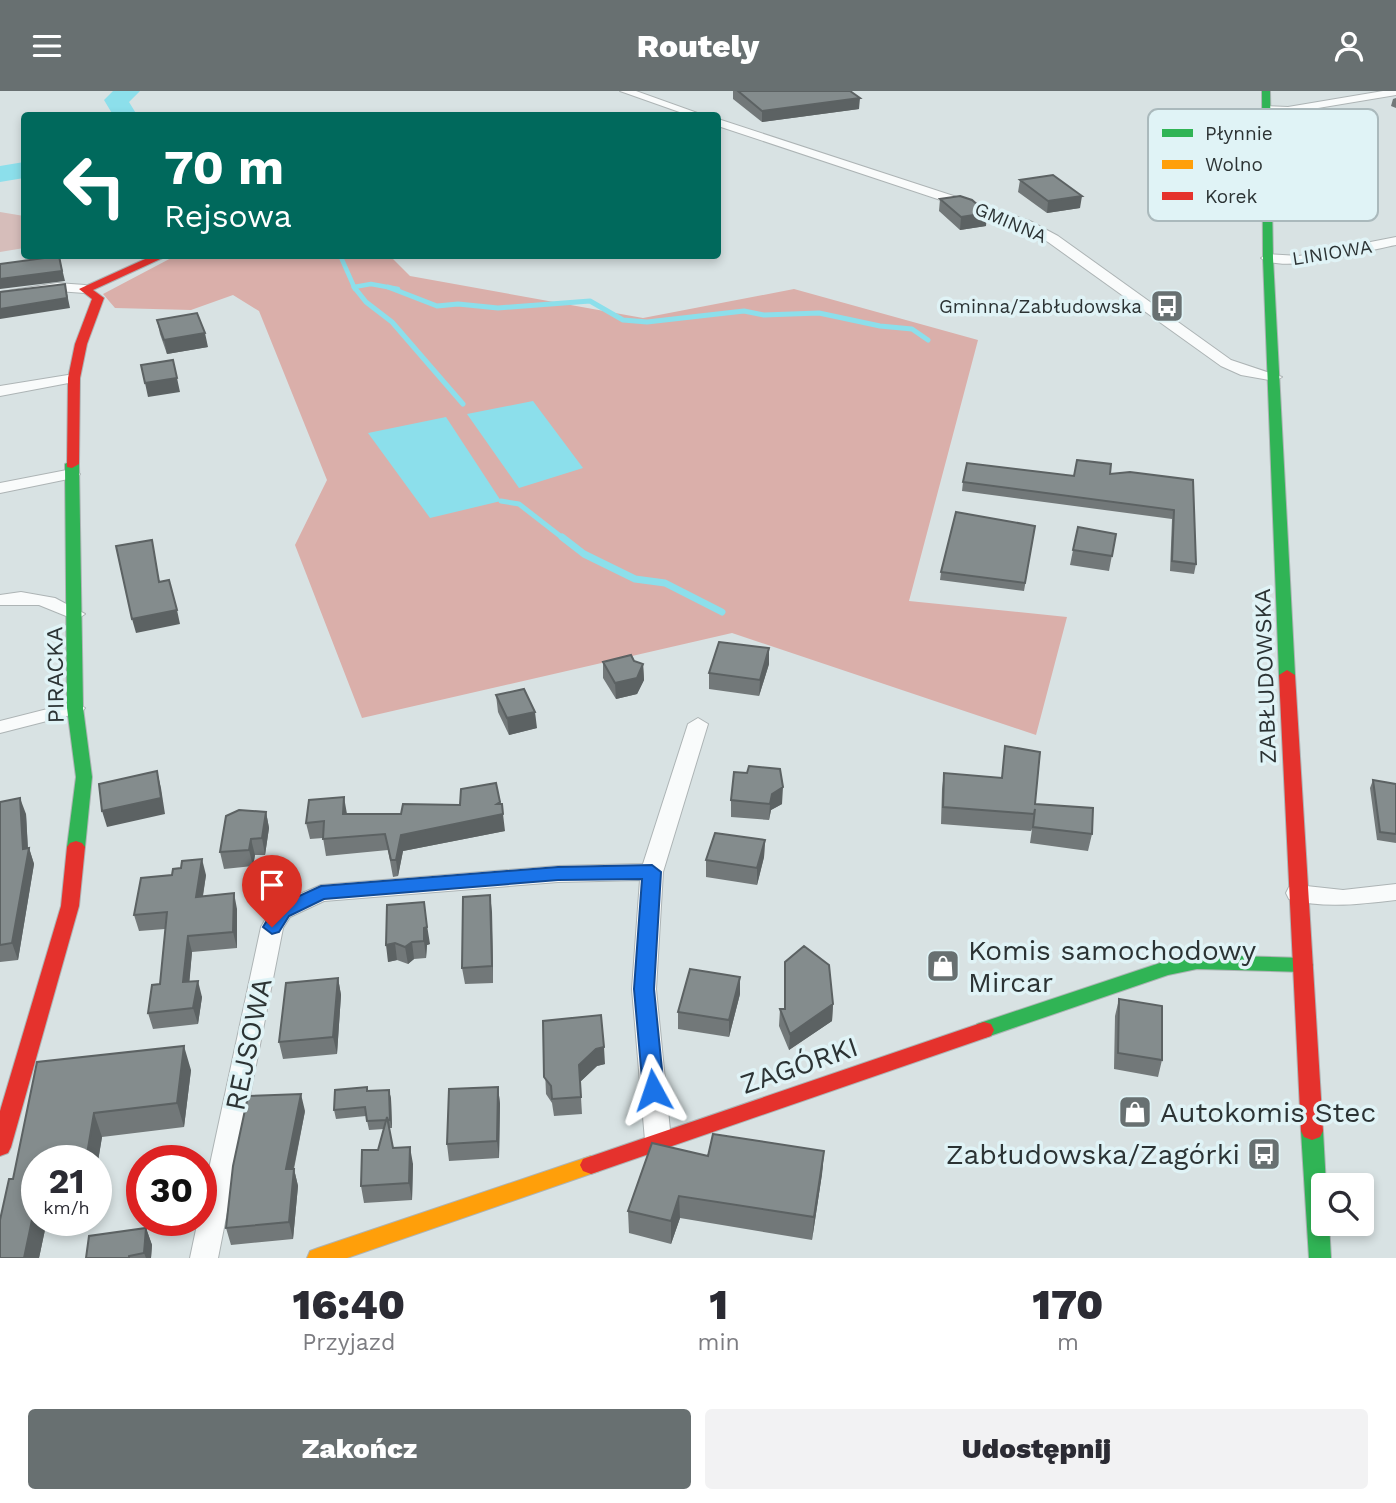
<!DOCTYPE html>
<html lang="pl">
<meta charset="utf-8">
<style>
body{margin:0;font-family:"Work Sans",sans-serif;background:#f2f2f3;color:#2b2b33;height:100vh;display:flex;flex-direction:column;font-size:26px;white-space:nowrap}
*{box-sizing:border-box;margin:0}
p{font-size:23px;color:#7c7c81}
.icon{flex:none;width:38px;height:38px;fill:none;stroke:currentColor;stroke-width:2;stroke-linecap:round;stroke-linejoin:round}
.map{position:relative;height:1167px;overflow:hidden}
.panel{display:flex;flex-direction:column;background:#fff;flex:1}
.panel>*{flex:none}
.hud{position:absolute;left:21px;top:21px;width:700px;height:147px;border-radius:7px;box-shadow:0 4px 10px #0003;background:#00695c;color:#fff;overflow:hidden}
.tools{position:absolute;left:1311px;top:1082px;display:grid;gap:14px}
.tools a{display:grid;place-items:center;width:63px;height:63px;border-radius:7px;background:#fff;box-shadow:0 4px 10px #0003;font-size:35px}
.speed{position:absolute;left:21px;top:1054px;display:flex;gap:14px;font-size:35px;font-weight:700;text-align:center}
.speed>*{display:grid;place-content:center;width:91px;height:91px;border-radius:50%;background:#fff;box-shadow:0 4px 10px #0003;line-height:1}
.speed small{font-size:18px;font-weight:400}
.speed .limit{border:10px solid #d22;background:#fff;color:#111}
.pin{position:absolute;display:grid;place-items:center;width:60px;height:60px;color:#fff;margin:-72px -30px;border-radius:50% 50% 50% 0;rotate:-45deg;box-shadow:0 0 7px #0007}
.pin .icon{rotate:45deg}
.me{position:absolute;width:77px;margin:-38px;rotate:355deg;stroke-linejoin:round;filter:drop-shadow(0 0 5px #0008)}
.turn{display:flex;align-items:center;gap:24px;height:147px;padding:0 28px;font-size:32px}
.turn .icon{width:91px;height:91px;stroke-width:2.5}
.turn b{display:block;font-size:49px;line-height:60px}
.eta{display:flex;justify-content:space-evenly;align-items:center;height:119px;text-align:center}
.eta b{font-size:42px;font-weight:800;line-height:49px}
.cta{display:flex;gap:14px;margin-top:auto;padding:14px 28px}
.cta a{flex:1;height:80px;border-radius:7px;background:#687071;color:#fff;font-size:28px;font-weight:800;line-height:80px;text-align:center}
.cta a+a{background:#f2f2f3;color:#2b2b33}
header{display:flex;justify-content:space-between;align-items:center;height:91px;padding:0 28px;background:#687071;color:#fff;font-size:32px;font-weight:800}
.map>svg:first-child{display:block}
.green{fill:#d6bdba}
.forest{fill:#daafaa}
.water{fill:#8cdfeb}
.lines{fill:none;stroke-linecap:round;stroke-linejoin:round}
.stream-far2{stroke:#8cdfeb;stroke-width:4.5}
.stream-far1{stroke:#8cdfeb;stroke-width:5}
.stream{stroke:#8cdfeb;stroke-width:7}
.river{fill:#8cdfeb;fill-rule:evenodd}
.street-casing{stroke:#adb4b5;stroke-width:2}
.fast-casing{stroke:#adb4b5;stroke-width:2}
.slow-casing{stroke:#adb4b5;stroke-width:2}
.jam-casing{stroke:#adb4b5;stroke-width:2}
.street{fill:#f9fbfb;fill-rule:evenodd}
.fast{fill:#30b455;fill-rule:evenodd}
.slow{fill:#ff9f0a;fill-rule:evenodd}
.jam{fill:#e5322d;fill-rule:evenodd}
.wall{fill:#727879}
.shaded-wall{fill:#5c6263}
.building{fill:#848c8d;stroke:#5c6263;stroke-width:2}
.route{fill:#1a73e8;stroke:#114b97;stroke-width:2}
.labels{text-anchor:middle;stroke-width:7;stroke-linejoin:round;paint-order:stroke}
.far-street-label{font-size:19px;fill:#2c3334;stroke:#e0f3f6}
.far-poi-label{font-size:19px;fill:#2c3334;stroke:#e0f3f6;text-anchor:end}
.street-label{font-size:23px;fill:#2c3334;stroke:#e0f3f6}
.near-poi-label{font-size:28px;fill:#2c3334;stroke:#e0f3f6;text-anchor:start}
.near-street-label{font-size:28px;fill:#2c3334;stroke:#e0f3f6}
.key{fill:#e0f3f6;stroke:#aab9bc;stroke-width:2}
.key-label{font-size:19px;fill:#2c3334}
</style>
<header><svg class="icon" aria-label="menu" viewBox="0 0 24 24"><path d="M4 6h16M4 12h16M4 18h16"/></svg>Routely<svg class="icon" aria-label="person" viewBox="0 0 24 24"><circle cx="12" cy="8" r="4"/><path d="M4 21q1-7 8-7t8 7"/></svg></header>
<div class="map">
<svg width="1396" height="1167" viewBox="0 0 1396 1167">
<rect width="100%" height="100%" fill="#d8e2e3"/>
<path class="green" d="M0 121 24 125V157L0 161Z"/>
<path class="forest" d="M175 165H390L410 185 643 227 794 198 978 249 909 510 1067 526 1036 644 732 542 362 627 295 454 327 389 259 220 233 204 191 219 115 217 103 203Z"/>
<path class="water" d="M533 310 583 377 519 397 467 323Z
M446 326 501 410 430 427 368 342Z"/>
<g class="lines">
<path class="stream-far2" d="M340 164 355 198
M354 196 371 193 398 198"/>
<path class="stream-far1" d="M354 196 366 211 392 231 463 313
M388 196 437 215 458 213 498 217 590 210 623 229 647 231 744 220 764 224 819 222 880 235 912 238 928 249
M501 410 519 413 564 448"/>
<path class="stream" d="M562 446 584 463 635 488 665 492 722 521"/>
<path class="river" d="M113 0H140L129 11 137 24H113L104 9Z
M24 71V87L0 91V75Z"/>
<defs>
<path id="street" d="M620 0H636L703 24H688Z
M1383 0H1396V4L1288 22 1261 18 1266 15 1288 16Z
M718 28 1030 130 1058 145 1231 269 1282 286 1275 290 1241 284 1221 275 1048 151 1022 136 718 35Z
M1396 146V154C1368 159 1283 184 1261 167L1268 163 1299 165Z
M57 192 85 194 92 198 85 202 57 200 0 209V201Z
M74 283 79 284V290L0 305V295Z
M72 378 80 383 78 386 0 402V392Z
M21 501 55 507 85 523 76 529 39 514H0V504Z
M75 611 85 617 82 621 0 642V630Z
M698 627 708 633 663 781 656 898 671 1049 667 1057 658 1060 649 1057 645 1049 632 898 640 789 558 791 324 810 290 826 283 837 218 1167H190L198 1129H201V1115L261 836 274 814 321 794 558 775 643 773 688 633Z
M1396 793V809C1360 813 1324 818 1289 808L1286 802 1289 796 1297 794 1343 799Z"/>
<path id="fast" d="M1262 0H1270L1273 167 1295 584 1287 589 1279 584 1263 167Z
M72 369 79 373 83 617 92 686 85 756 82 760H70L67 756 76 686 67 617 65 373Z
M1197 864 1303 867 1310 869 1313 874 1310 879 1303 881 1197 878 1168 884 984 947 977 945 974 939 977 933 1160 872Z
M1312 1031 1320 1034 1323 1040 1326 1094H1323V1132H1329L1331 1167H1309L1301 1040 1304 1034Z"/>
<path id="slow" d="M591 1065 599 1068 602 1074 599 1080 347 1167H307L310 1160 318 1157Z"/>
<path id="jam" d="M154 164H169L93 199 104 207 87 253 80 287 79 373 72 377 67 376 68 287 75 253 92 208 79 198Z
M1287 579 1295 584 1323 1040 1320 1046 1312 1049 1304 1046 1301 1040 1279 584Z
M76 750 82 752 85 756 79 815 11 1056 8 1062 0 1065V1020L61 815 67 756 70 752Z
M984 931 991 933 994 939 991 945 591 1083 583 1080 580 1074 583 1068Z"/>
</defs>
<use href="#street" class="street-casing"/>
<use href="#fast" class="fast-casing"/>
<use href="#slow" class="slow-casing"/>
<use href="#jam" class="jam-casing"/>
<use href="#street" class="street"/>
<use href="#fast" class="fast"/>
<use href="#slow" class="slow"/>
<use href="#jam" class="jam"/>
</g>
<path class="wall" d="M733 0H850L859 18 762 31 733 8Z
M1396 7V17L1391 15 1393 8Z
M1020 89 1080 117 1047 122 1018 101Z
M940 108 986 135 960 139 939 120Z
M157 229 208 256 167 263 160 243Z
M1110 383 1193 389 1196 473 1194 483 1170 480 1172 428 962 400 963 391Z
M1035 435 1024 500 940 489 941 481Z
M1116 443 1109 480 1070 474 1073 459Z
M769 557V573L759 605 709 598V582Z
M634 570 643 573 644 589 637 603 616 608 603 587V571Z
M496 604 537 637 509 644 498 621Z
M747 682 782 713 771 719 769 729 731 726V709Z
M944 682 1035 713 1092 743 1088 760 1030 752 1032 738 1031 740 941 733 942 698Z
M1373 689 1396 693V752L1377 749 1370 697Z
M0 711 26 723 28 757H29L34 773 18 869 0 871Z
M460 714 505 740 403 760 398 785 393 786 388 759 326 765 323 747 310 748 306 732 347 723H401Z
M266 721 269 737 265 764H255L253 775 224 778 220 761Z
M765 749 764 766 757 794 706 786V769Z
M206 784 203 805 237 818V857L192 861 189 891 202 906 198 933 153 938 148 922 160 893 165 838 139 840 134 824Z
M387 814 430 853 427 854 426 867 414 868 408 873 397 869 388 871Z
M492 821 493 892 465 893 462 877Z
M785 871 833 913 832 930 789 959 779 935 780 918H784Z
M338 887 341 904 337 963 283 968 279 951Z
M740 903 729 946 678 938V921Z
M1119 908 1162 969 1158 986 1114 978 1115 925Z
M543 930 605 973 597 975 580 991 582 1023 554 1025 552 1012 546 1003Z
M37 971 191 979 184 1036 102 1046 96 1082 104 1102 101 1126 96 1127V1069H37V1129H82L46 1134 39 1167H0L13 1088Z
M498 996 500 1013 499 1067 449 1070 447 1053Z
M389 999 391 1008 392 1037H389L393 1057 413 1073 412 1109 364 1112 361 1095 378 1059 384 1038 369 1039 366 1025 336 1028 334 1019 368 1000Z
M305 1020 294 1078 298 1095 293 1148 231 1154 226 1137Z
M824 1060 822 1083 812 1149 680 1127 671 1153 629 1142 628 1120 708 1065Z
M146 1137 152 1154 151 1167H86Z"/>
<path class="shaded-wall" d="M860 7 859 18 762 31V20Z
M1082 105 1080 117 1047 122 1048 110Z
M987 122 986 135 960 139 961 126Z
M59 165 65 190 0 198V188Z
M65 193 70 217 0 228V218Z
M205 242 208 256 167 263 164 249Z
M177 287 180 301 148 306 145 292Z
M177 519 180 533 136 542 132 528Z
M769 557V573L759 605 760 589Z
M643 573 644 589 637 603 616 608 615 592Z
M535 621 537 637 509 644 507 627Z
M157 680 161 697 165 723 107 736 102 720Z
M783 696 782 713 771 719 769 729 770 713 772 703Z
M344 706 347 723H343Z
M20 707 26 723 28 762 29 757 34 773 18 869 12 852 23 758Z
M500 711 502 723H503L505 740 403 760 398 785 396 769 401 744 497 713Z
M266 721 269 737 265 764 262 747Z
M251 748 255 764 253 775 249 759Z
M765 749 764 766 757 794V777Z
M202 768 206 784 200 822 196 806Z
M234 802 237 818V857L233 841Z
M490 804 492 821 493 892 492 875Z
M426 828 430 853 427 854 426 867 424 850V837Z
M188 845 192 861 188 907 183 891Z
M412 851 414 868 408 873 405 856Z
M395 852 397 869 388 871 386 854Z
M740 886V903L729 946V929Z
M338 887 341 904 337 963 333 946Z
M198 890 202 906 198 933 193 917Z
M833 913 832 930 789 959 790 943Z
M184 955 191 979 184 1036 177 1012Z
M604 956 605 973 597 975 580 991 582 1023 579 974 596 958Z
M498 996 500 1013 499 1067 497 1050Z
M389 999 391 1008 392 1037 390 1029Z
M301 1003 305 1020 290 1095 286 1078Z
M94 1022 102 1046 96 1082 104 1102 101 1126 96 1114V1069H86Z
M410 1056 413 1073 412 1109 409 1092Z
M824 1060 822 1083 812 1149 814 1126Z
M294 1078 298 1095 293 1148 289 1131Z
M679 1105 680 1127 671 1153V1130Z
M36 1110 37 1129H43L46 1134 39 1167H24Z
M146 1137 152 1154 151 1167H146L144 1162Z"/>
<path class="building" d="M738 0H850L860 7 762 20Z
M1053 84 1082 105 1048 110 1020 89Z
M960 105 972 109 987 122 961 126 940 108Z
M59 165 62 180 0 188V173Z
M65 193 67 207 0 218V201Z
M197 222 205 242 164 249 157 229Z
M173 269 177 287 145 292 141 274Z
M1077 369 1111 373 1110 383 1130 381 1193 389 1196 473 1172 470 1174 419 963 391 967 372 1074 385Z
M956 421 1035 435 1025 492 941 481Z
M1078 436 1116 443 1112 465 1073 459Z
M152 449 159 491 169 489 177 519 132 528 116 455Z
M719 551 769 557 760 589 709 582Z
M631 564 634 570 643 573 637 587 615 592 603 571Z
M524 598 535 621 507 627 496 604Z
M1005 655 1040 661 1035 713 1093 717 1092 743 1033 736 1035 718 1034 723 943 716 944 682 1002 687Z
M749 675 780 678 783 696 772 703 770 713 731 709 734 681 747 682Z
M157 680 161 707 102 720 99 693Z
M1373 689 1396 693V743L1380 741Z
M496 692 500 711 497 713H502L503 723 401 744 396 769H391L385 743 323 748 324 730 306 732 309 709 344 706 343 723H401L403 713 460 714 461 698Z
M20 707 23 758 29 757 12 852 0 854V711Z
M239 719 266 721 262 747 251 748 249 759 220 761 226 725Z
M715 742 765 749 757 777 706 769Z
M202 768 196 806 234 802 233 841 188 845 183 891 198 890 193 917 148 922 152 894 160 893 167 821 134 824 141 787 172 784 173 778 181 777 182 770Z
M490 804 492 875 462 877 463 806Z
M424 811 427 836 424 837V850L412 851 405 856 395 852 386 854 387 814Z
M804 855 829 874 833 913 790 943 780 918H785V871Z
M690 878 740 886 729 929 678 921Z
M338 887 333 946 279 951 286 892Z
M1119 908 1162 915V969L1118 962Z
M601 924 604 956 596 958 579 974 581 1006 552 1008 551 995 544 986 543 930Z
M184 955 177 1012 94 1022 86 1069H37V1110H36L24 1167H0V1129L9 1088H13L37 971Z
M367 996V1000L389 999 390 1029H388L387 1026V1029L367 1030 365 1016 334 1019 335 999Z
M498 996 497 1050 447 1053 449 998Z
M301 1003 286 1078H294L289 1131 226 1137 233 1075 248 1005Z
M387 1026 393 1057 410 1056 409 1092 361 1095 362 1059H378Z
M713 1043 824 1060 814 1126 679 1105 671 1130 628 1120 652 1052 708 1065Z
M146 1137 144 1162 129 1165V1167H86L89 1145Z"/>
<path class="route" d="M652 774 661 781 654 898 664 999 661 1005 653 1007 646 1005 643 999 634 898 642 788 558 789 324 808 289 825 279 841 272 843 263 836 275 816 321 795 558 776Z"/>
<defs>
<symbol id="bus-square" viewBox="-11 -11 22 22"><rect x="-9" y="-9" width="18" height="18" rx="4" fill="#687071" stroke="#e0f3f6"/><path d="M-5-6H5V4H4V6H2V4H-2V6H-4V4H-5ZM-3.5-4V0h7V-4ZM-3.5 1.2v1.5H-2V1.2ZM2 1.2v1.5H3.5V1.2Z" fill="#fff"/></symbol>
<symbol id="shop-square" viewBox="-11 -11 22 22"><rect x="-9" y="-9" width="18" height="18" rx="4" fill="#687071" stroke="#e0f3f6"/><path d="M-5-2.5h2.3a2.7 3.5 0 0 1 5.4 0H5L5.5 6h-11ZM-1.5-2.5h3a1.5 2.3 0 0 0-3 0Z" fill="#fff"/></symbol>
</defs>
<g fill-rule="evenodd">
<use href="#bus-square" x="1148" y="196" width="38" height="38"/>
<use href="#shop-square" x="924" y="856" width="38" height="38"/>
<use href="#shop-square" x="1116" y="1002" width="38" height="38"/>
<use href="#bus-square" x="1245" y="1044" width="38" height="38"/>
</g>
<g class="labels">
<g class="far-street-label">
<text transform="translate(1011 131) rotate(23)" y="7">GMINNA</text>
<text transform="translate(1332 161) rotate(-9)" y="7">LINIOWA</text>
</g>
<g class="far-poi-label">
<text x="1142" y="222">Gminna/Zabłudowska</text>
</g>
<g class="street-label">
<text transform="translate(55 584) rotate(-91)" y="8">PIRACKA</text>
<text transform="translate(1265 585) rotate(-92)" y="8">ZABŁUDOWSKA</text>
</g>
<g class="near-poi-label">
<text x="968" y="869">Komis samochodowy<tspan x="968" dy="32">Mircar</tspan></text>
<text x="1160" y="1031">Autokomis Stec</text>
<text x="1240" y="1073" text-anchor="end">Zabłudowska/Zagórki</text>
</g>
<g class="near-street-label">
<text transform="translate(248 953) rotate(-78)" y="10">REJSOWA</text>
<text transform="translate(799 974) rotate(-19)" y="10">ZAGÓRKI</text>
</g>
</g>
<rect x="1148" y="18" width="230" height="112" rx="10" class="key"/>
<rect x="1162" y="38" width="31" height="8" fill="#30b455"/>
<rect x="1162" y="69" width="31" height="9" fill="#ff9f0a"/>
<rect x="1162" y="101" width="31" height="8" fill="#e5322d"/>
<g class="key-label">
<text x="1205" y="49">Płynnie</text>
<text x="1205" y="80">Wolno</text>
<text x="1205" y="112">Korek</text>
</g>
</svg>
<div class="tools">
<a><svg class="icon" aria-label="search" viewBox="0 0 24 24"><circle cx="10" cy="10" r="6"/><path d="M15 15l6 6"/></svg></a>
</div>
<div class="speed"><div>21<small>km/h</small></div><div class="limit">30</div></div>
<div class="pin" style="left:272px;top:836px;background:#d93025"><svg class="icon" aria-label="arrive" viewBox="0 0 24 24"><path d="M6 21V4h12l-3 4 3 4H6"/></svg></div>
<svg class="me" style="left:653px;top:999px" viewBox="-20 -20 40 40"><path d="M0-17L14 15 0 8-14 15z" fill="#1a73e8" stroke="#fff" stroke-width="4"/></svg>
<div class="hud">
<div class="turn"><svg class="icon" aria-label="left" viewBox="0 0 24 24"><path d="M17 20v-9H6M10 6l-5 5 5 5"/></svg><div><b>70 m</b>Rejsowa</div></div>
</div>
</div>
<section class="panel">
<div class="eta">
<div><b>16:40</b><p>Przyjazd</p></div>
<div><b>1</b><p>min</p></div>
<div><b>170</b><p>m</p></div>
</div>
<div class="cta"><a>Zakończ</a><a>Udostępnij</a></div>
</section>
